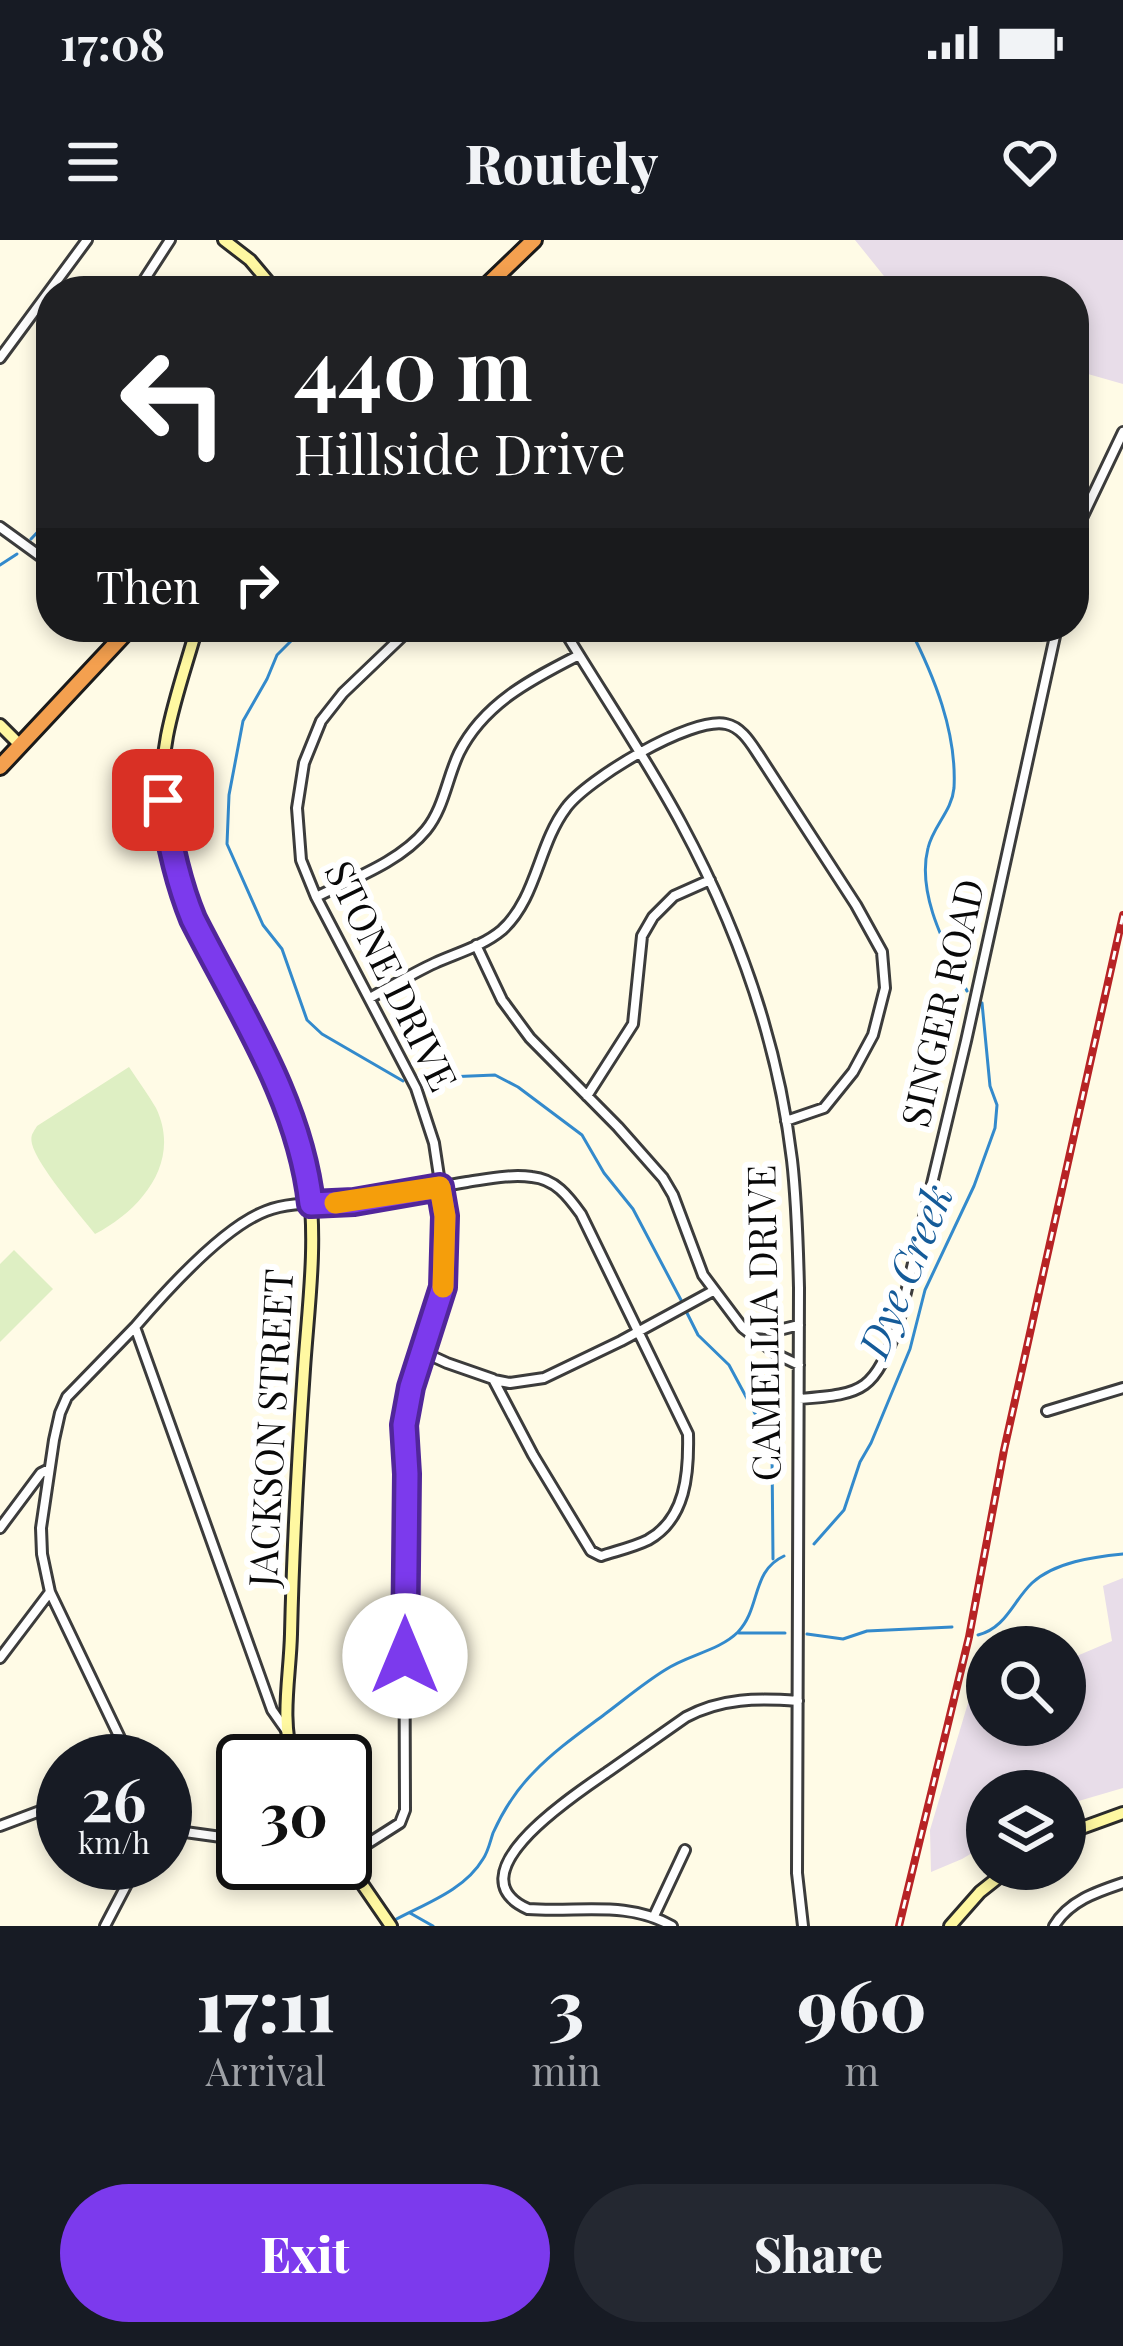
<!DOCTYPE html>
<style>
body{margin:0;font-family:"Playfair Display",serif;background:#242831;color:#f1f3f6;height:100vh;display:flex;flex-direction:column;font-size:45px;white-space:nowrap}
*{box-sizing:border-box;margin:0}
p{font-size:39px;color:#9ea1a6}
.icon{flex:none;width:66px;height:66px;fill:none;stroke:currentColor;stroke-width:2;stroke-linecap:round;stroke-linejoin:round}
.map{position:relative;height:1686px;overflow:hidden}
.drawer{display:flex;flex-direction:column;background:#171b24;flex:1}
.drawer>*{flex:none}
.guide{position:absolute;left:36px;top:36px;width:1053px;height:366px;border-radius:48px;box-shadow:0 6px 18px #0003;background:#202124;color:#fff;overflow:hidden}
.buttons{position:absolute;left:966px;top:1386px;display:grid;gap:24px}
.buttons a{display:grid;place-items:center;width:120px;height:120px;border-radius:50%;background:#171b24;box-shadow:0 6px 18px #0003;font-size:60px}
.speed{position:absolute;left:36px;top:1494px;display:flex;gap:24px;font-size:60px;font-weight:700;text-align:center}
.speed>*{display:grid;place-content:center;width:156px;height:156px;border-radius:50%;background:#171b24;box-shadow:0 6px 18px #0003;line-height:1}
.speed small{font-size:30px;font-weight:400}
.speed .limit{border:6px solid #111;border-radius:18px;background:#fff;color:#111}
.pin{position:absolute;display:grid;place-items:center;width:102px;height:102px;color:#fff;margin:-51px;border-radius:24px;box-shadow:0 6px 18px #0006}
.me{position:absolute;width:132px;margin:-66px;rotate:0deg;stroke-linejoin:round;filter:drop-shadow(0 0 9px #0008)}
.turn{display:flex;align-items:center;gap:42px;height:252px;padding:0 60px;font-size:54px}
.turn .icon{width:156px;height:156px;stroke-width:2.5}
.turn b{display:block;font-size:84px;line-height:102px}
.then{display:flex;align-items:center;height:114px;padding:0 60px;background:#0003;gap:24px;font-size:45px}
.eta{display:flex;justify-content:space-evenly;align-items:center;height:204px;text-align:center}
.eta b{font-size:72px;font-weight:800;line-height:84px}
.primary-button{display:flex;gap:24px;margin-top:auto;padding:24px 60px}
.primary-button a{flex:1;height:138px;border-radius:72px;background:#7c3aed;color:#fff;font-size:48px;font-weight:800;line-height:138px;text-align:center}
.primary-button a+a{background:#242831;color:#f1f3f6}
.status{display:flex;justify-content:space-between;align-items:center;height:84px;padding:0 60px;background:#171b24;direction:ltr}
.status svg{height:33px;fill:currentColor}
header{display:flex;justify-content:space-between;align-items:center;height:156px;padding:0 60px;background:#171b24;font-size:54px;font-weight:800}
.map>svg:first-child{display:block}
.industrial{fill:#e8dde9}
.pitch{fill:#deefc3}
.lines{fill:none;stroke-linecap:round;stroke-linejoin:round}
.stream{stroke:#338acc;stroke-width:3}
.street-casing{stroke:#3c3c3c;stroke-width:14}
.secondary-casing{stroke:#2b2b2b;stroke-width:16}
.highway-casing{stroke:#1a1a1a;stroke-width:20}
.street{stroke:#fff;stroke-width:8}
.secondary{stroke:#fff8a1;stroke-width:10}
.highway{stroke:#f4a04f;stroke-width:14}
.rail-casing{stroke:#b72325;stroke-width:8}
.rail{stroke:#fff;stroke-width:3;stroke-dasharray:9;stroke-linecap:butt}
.route-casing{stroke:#51269a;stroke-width:30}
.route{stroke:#7c3aed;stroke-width:21}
.slow{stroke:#f59e0b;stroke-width:21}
.labels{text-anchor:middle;stroke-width:12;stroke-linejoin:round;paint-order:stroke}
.street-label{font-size:39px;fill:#090909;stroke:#fff}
.water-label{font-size:42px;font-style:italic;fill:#155b99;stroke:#fff}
</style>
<div class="status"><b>17:08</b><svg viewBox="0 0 49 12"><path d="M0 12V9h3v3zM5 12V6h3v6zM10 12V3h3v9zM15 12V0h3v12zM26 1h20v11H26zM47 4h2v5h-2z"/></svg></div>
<header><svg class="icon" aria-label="menu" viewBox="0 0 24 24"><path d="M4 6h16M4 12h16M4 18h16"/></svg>Routely<svg class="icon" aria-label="heart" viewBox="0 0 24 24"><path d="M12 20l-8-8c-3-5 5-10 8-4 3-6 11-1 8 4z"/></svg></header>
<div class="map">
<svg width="1123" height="1686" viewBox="0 0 1123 1686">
<rect width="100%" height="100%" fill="#fffbe6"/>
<path class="industrial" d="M855 0H1123V144L1074 130V51H896Z
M1123 1338V1548L1065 1565V1551H987V1604L962 1619 931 1632 930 1590 968 1463 987 1455V1485H1065V1421L1112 1401 1103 1346Z"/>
<path class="pitch" d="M129 827C138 841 148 854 156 868 182 922 141 970 95 994 80 975 37 925 32 904 30 895 33 893 37 886Z
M14 1010 53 1049 0 1102V1024Z"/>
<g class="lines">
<path class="stream" d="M31 299 51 278
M0 325 17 314
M305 387 277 415 267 439 243 481 229 555 227 604 263 685 282 709 307 780 322 794 403 841
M909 387C934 436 957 492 954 548 952 571 933 586 928 608 916 655 947 709 967 751
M423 838 495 835 518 847 582 895 604 933 633 969 681 1060
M686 1071 698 1095 729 1125 765 1192 772 1213 773 1319
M814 1304 844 1270 860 1222 871 1203 910 1109 925 1050 974 946 995 888 997 865 990 846 982 763
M739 1393H785
M807 1394 843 1399 867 1391 952 1387
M978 1395C1006 1388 1013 1361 1032 1343 1055 1322 1093 1317 1123 1314
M410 1673 433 1686
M393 1681C424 1664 464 1651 483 1619 488 1612 490 1602 493 1593 503 1571 517 1549 534 1532 555 1510 581 1492 605 1474 625 1459 644 1443 665 1430 687 1415 719 1411 738 1392 761 1368 751 1331 784 1316"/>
<defs>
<path id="street" d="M137 51 170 0
M0 118 87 0
M0 287 51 324
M1074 312 1081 280 1123 192
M562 387C601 452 645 516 681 583 737 687 778 802 792 920 797 963 798 1006 799 1048L797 1633 803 1686
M316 657C352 639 400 622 426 590 444 568 447 538 459 513 484 463 532 439 579 415
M476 705 502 760 530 798 618 887 663 938 673 955 703 1035 742 1087 779 1090 799 1085
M370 758C392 746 413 733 435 723 457 713 483 706 502 690 537 658 538 605 566 568 586 540 691 476 726 484 741 487 750 502 758 514L856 665 882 712 885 748 873 795 853 832 824 868 786 881
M587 856 633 784 642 696 653 677 674 656 710 640
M135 1087C165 1052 223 987 266 971 294 960 328 965 357 961 394 956 431 948 467 942 488 939 510 934 532 937 555 939 568 956 581 974L688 1194C689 1233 686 1279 648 1300 634 1307 616 1311 601 1316L591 1311 533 1215 493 1139 447 1123 423 1112
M743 1088 778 1115 799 1125
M494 1140 510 1143 544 1138 621 1101 713 1051
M799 1159C867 1154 873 1150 898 1086L966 801 1057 387
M1047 1171 1123 1148
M0 1288 41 1233 49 1229
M0 1418 50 1352
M105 1521 123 1505
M131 1521 50 1352 42 1314 41 1288 54 1200 60 1173 67 1157 135 1087 272 1470 286 1490
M165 1577 185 1592 243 1600
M0 1586 48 1568 63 1557
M345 1618 400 1583 405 1570 404 1275 407 1234 404 1185 411 1147 443 1047 445 976 434 903 416 848 316 657 301 620 297 568 304 523 321 481 343 453 412 387
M308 1623 332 1634 353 1629
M654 1676 685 1610
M105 1686 138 1623
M672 1686C627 1660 578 1673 528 1669 450 1634 579 1552 609 1531 635 1513 660 1495 686 1477 722 1458 757 1458 798 1461
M1054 1686C1069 1661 1096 1652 1123 1643"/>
<path id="secondary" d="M224 0 250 20 276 51
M197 387C187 423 174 459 167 496 155 559 169 621 193 679 233 757 298 860 309 946 317 1006 308 1069 304 1129 298 1217 293 1305 291 1394 290 1437 280 1479 293 1521
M0 485 21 506
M1065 1594 1123 1573
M345 1619 391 1686
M950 1686 980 1652 1009 1629"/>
<path id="highway" d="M481 51 534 0
M0 527 131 387"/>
</defs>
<use href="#street" class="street-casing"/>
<use href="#secondary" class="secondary-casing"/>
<use href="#highway" class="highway-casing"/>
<use href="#street" class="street"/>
<use href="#secondary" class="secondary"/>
<use href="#highway" class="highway"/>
<defs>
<path id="rail" d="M899 1686 969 1397 1004 1210 1123 675"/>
</defs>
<use href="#rail" class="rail-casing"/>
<use href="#rail" class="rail"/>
</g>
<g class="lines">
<defs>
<path id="route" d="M163 560C169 602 177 640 193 679 239 770 300 861 311 964L354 962 440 947 445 976 443 1047 411 1147 404 1185 407 1234 405 1416"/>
</defs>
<use href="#route" class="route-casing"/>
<use href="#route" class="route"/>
<path class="slow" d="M335 963 440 947 445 976 443 1047"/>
</g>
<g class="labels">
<g class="street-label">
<text transform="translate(391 736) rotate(64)" y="14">STONE DRIVE</text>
<text transform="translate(943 763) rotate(-77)" y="14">SINGER ROAD</text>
<text transform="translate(764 1083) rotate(-91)" y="14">CAMELLIA DRIVE</text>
<text transform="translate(271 1188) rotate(-87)" y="14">JACKSON STREET</text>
</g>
<g class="water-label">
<text transform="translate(906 1031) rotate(-68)" y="15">Dye Creek</text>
</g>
</g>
</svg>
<div class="buttons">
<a><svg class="icon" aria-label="search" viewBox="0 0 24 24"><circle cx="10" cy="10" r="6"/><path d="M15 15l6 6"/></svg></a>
<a><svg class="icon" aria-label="layers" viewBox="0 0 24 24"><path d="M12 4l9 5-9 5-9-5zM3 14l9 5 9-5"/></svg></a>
</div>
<div class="speed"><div>26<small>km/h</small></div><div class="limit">30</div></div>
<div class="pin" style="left:163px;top:560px;background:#d93025"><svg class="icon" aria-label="arrive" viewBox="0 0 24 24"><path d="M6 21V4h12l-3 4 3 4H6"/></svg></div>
<svg class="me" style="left:405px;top:1416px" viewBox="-20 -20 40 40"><circle r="19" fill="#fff"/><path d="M0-13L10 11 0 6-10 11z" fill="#7c3aed"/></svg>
<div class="guide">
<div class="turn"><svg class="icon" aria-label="left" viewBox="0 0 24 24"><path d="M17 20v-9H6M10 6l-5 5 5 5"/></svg><div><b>440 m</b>Hillside Drive</div></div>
<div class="then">Then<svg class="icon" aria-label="right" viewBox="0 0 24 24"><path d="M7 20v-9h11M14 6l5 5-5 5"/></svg></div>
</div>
</div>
<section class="drawer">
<div class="eta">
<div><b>17:11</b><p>Arrival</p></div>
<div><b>3</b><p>min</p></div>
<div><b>960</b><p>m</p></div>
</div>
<div class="primary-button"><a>Exit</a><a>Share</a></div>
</section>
